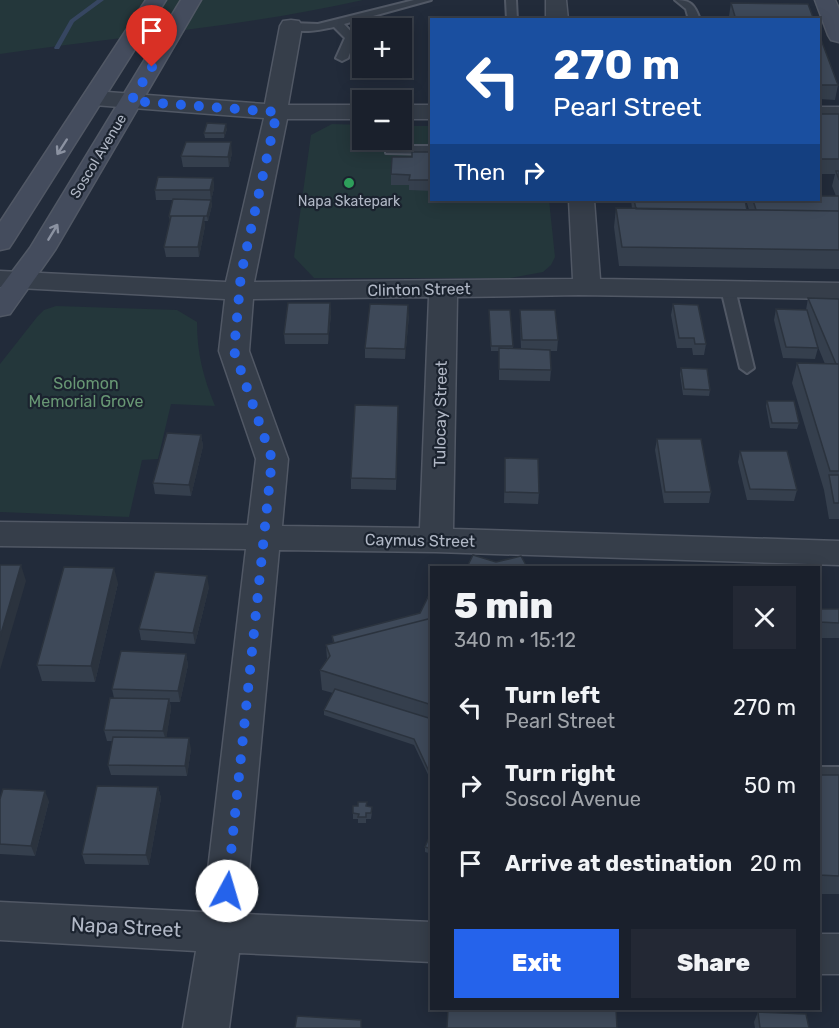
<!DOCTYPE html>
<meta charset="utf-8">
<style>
body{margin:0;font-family:Rubik,sans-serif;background:#232834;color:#f1f3f6;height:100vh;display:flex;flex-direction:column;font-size:22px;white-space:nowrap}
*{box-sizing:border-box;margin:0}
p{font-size:20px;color:#9fa3a9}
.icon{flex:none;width:33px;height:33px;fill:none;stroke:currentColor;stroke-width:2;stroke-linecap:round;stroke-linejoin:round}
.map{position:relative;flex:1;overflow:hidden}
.sheet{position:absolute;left:430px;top:566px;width:390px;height:444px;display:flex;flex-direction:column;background:#1a202c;border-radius:0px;box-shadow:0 3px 15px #0003,0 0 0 2px #383e48}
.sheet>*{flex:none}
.top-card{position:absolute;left:430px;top:18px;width:390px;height:183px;border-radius:0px;box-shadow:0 3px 15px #0003,0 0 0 2px #383e48;background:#1a4fa0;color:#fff;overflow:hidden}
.fabs{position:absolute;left:352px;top:18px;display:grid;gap:12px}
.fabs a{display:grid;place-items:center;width:60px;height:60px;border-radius:0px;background:#1a202c;box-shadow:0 3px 15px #0003,0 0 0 2px #383e48;font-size:30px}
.pin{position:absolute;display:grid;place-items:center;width:51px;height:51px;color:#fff;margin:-62px -26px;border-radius:50% 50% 50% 0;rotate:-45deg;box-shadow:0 0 6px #0007}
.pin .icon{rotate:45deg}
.me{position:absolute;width:66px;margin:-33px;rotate:6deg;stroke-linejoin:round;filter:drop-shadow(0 0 4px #0008)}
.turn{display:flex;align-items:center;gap:21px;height:126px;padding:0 24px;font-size:27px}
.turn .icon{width:78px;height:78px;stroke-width:2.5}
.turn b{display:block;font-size:42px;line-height:51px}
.then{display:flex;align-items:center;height:57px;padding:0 24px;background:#0003;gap:12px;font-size:22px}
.round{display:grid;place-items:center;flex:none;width:63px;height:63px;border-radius:0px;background:#232834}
.overview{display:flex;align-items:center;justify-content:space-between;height:102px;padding:0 24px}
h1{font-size:36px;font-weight:800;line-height:45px}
.primary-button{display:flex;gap:12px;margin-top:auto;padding:12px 24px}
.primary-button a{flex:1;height:69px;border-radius:0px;background:#2563eb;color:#fff;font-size:24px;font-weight:800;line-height:69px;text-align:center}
.primary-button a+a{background:#232834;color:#f1f3f6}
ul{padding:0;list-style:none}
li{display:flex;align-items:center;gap:18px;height:78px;padding:0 24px}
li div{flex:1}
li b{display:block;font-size:22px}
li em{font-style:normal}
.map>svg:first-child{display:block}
.green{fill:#24373b}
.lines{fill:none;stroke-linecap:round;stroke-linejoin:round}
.stream{fill:#364661;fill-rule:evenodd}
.lane-casing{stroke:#515865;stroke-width:4}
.street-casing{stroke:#515865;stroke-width:3}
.secondary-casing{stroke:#515865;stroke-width:3}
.lane{fill:#363e4a;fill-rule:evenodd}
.street{fill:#363e4a;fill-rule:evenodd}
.secondary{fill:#444c5d;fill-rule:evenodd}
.wall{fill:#353f4d}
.shaded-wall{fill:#2b333e}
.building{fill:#3e4959;stroke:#2b333e;stroke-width:1.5}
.oneway{stroke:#8b92a1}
.route{stroke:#2563eb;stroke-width:10;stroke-dasharray:0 18}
.leisure-dot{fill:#2e9e5b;stroke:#1b232f;stroke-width:2}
.labels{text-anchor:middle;stroke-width:4.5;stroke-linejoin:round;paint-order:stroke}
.far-street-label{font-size:14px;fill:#b1b8c6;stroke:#1b232f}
.far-poi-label{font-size:14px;fill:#b1b8c6;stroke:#1b232f}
.street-label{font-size:16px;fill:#b1b8c6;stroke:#1b232f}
.park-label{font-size:16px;fill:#689774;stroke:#1b232f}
.near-street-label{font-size:20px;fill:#b1b8c6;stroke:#1b232f}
</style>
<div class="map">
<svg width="839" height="1028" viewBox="0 0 839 1028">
<rect width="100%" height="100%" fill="#222b3a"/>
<path class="green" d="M0 0H363C244 27 121 36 0 54Z
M332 124 363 125V140H402V126H432V200H549L555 257 551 265 543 272 510 278H314L294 257 311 135Z
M56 306 177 310 197 322C197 353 203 377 215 406L171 404 158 459 142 460 129 517 0 512V364L37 317 44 310Z"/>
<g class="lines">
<path class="stream" d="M97 0H104L74 22 59 49H55L54 48 70 20Z"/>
<defs>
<path id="lane" d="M414 0H431L344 24 356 37 348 58 342 61 336 58 345 38 334 27C320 30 297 35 286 26L291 23 318 24Z
M506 0H516L517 20H507Z
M675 0C691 0 695 5 700 20H689L686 9Z
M390 146H432V154L386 153V147Z
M728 285 735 289 754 368 747 373 740 368 721 289Z
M819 767H839V783H819Z"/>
<path id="street" d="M546 0H566L568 20H546Z
M291 20 299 21 302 26 288 105H363V119H287L254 282 573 279 569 200H594L600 279 839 283V299L579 295 457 297 453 529 839 541V565L436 552 279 550 245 914 432 922V962L239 953 229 1028H183L196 951 0 940V902L203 912 246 549 0 546V522L248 525 256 459 219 351 225 299 0 287V271L226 282 264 118 94 105 86 103 82 98 86 93 94 91 265 104 280 26 283 21ZM429 297 420 528 282 526 288 459 249 351 253 299Z
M402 105H432V119H402Z
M819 107H839V121H819Z
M819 934H839V974H819Z"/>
<path id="secondary" d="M146 0H166L13 242 9 248 0 250V222Z
M181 0H201L55 250 10 314 0 316V288L30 248Z
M815 0H835L839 9V42L831 40 828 35Z"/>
</defs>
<use href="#lane" class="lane-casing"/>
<use href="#street" class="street-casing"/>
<use href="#secondary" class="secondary-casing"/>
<use href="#lane" class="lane"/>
<use href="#street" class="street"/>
<use href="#secondary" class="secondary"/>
</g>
<path class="wall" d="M731 3 814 20H730L729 16Z
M819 34 838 85 835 100 819 99Z
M819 114H839V269L619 266 614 227 616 208 632 209 631 200H745L747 210H749L746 200H819L836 196 832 186 835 174H819Z
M227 129 224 138H205L204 133Z
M432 152V191L409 190V185H391V174L412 157Z
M232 153 229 167H183L181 156Z
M213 178 214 188 211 201 212 205 208 221H204L205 226 199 257H166L164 247 170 221 169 216 173 200H156L155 190Z
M808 298 839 299V519H829L824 490 792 383 797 363 825 364 816 342 818 348 815 359 783 358 774 320 776 309 806 310Z
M330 303 331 314 328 344H285L284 334Z
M673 304 706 344 704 355H693L692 348H677L671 315Z
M489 310H510L513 348 521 349 520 320V310L558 340 557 351H550L551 370 550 381 499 380V351H491Z
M409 315 405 359 365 358V348Z
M681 368 710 390 709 396 683 395 680 374Z
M767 401 799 423 797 429 770 428 766 406Z
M398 417 396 490 351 489V478Z
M201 435 203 446 191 496 155 494 153 483Z
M657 439 711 492 709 503H664L655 450Z
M740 451 797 490 794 501 747 500 738 462Z
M505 458 539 493 538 504 504 503Z
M118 583 95 682 42 681 37 665Z
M209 587 195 644 141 640 139 629Z
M432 589V783L414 745 324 715V710L333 693 322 690 320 670 327 659 326 645 333 643 332 636 420 613Z
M819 609H839V638H819Z
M186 654 188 665 180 702H170L171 709 166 738 191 749 187 776 111 775 108 765 113 741H107L104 730 114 698 112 689Z
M819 775H839V894H819Z
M158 787 161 798 149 865 85 864 82 854Z
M0 799 49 801 35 856 0 854Z
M367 802V806L372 812 371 819H366V823H358V819H353V813L358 806Z
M432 831V854L425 852V847Z
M758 1012 809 1028H755L754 1022Z"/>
<path class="shaded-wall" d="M226 124 227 129 224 138V133Z
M231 142 232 153 229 167 228 157Z
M213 178 214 188 211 201 210 190Z
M211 200 212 205 208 221 207 216Z
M204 216 205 226 199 257 198 247Z
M330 303 331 314 328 344V334Z
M408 305 409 315 405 359V349Z
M201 435 203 446 191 496 189 485Z
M21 565 26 581 0 670V637Z
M114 568 118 583 95 682 91 666Z
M207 576 209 587 195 644 193 633Z
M186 654 188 665 180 702 178 691Z
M169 699 171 709 166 741 163 731Z
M189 738 191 749 187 776 185 766Z
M158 787 161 798 149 865 146 855Z
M45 791 49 801 35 856 31 846Z"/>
<path class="building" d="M731 3 808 4 814 20H736Z
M819 34 838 85H819Z
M819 114H839V159H819Z
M207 123 226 124 224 133H204Z
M186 142H231L228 157 181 156Z
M412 152H432V180H409L410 175 391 174 392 157H412Z
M836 171H839V180Z
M158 177 213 178 210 190H155Z
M819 196H839V211L756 210 753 200H819Z
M173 199 211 200 207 216H169Z
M634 200H745L747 210 636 209Z
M616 208 839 211V250L622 247Z
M171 216H204L198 247H164Z
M808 298 839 299V364H836Z
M288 303H330L328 334H284Z
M370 304 408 305 405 349 365 348Z
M673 304 698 305 706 344H695L694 338H679Z
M776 309 807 310 818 348 786 347Z
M489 310H510L513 346H491Z
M520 310H555L558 340H522Z
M499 348 550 350 551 370 499 369Z
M797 363 839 364V471H830Z
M681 368 707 369 710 390 684 389Z
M767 401H794L799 423H772Z
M355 405 398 406 396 479 351 478Z
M167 433 201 435 189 485 153 483Z
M657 439H701L711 492H665Z
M740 451H787L797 490 750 489Z
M505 458 538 459 539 493 505 492Z
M829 475H839V503H834Z
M473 555 496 562 521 556 527 567H467Z
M0 565H21L0 637Z
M64 567 114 568 91 666 37 665Z
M155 572 207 576 193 633 139 629Z
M432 589V618L334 643 332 636 420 613Z
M819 609H839V623L819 622Z
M432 618V705L320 670 330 656 326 645Z
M121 651 186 654 178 691 112 689Z
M335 689 432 719V778L414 739 324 710Z
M110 698 169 699 163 731 104 730Z
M113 737 189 738 185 766 108 765Z
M819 775H839V876L819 875Z
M97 786 158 787 146 855 82 854Z
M3 789 45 791 31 846 0 844V799Z
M358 802H367L366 806 372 807 371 813H366V817H358L359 814 353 813V806H358Z
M432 831V849L425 847Z
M448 1008H616L617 1028H447Z
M758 1012 806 1014 809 1028H760Z
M297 1016 361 1020V1028H295Z"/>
<defs><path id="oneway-shaft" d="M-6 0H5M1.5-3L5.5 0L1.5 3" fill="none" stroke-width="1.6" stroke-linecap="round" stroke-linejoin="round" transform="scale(1.5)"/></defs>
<g class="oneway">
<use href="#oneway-shaft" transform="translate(62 147) rotate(123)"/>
<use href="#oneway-shaft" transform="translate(53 232) rotate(-59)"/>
</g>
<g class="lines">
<path class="route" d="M152 67 131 101 277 112 241 274 234 351 272 459 227 891"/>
</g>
<circle class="leisure-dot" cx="349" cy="183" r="6"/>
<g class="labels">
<g class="far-street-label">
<text transform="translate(98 156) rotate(-59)" y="5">Soscol Avenue</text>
</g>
<g class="far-poi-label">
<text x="349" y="206">Napa Skatepark</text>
</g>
<g class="street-label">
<text transform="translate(419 289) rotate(-1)" y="6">Clinton Street</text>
<text transform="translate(440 414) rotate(-89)" y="6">Tulocay Street</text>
<text transform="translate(420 540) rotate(1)" y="6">Caymus Street</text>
</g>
<g class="park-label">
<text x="86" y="389">Solomon<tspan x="86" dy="18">Memorial Grove</tspan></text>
</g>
<g class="near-street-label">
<text transform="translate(126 927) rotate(3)" y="7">Napa Street</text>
</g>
</g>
</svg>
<div class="fabs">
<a>+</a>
<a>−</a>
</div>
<div class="pin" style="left:152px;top:67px;background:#d93025"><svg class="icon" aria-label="arrive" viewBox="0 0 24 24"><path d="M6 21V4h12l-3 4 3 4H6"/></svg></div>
<svg class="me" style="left:227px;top:891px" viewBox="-20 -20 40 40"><circle r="19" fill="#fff"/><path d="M0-13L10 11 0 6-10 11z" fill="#2563eb"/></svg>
<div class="top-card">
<div class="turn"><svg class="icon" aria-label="left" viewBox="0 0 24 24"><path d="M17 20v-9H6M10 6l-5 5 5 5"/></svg><div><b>270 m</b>Pearl Street</div></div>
<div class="then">Then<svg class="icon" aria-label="right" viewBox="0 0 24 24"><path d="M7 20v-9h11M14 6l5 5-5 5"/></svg></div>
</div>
<section class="sheet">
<div class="overview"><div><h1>5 min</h1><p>340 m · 15:12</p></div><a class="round"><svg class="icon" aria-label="close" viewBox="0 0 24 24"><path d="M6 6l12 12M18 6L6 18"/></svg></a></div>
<ul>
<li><svg class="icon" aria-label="left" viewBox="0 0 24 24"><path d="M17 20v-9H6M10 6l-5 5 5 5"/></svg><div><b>Turn left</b><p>Pearl Street</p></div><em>270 m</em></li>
<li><svg class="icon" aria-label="right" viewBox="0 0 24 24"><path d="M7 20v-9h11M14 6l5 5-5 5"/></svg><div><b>Turn right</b><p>Soscol Avenue</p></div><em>50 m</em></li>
<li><svg class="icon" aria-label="arrive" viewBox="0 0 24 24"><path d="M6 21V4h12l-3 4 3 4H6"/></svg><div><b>Arrive at destination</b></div><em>20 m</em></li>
</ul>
<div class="primary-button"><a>Exit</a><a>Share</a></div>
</section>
</div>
